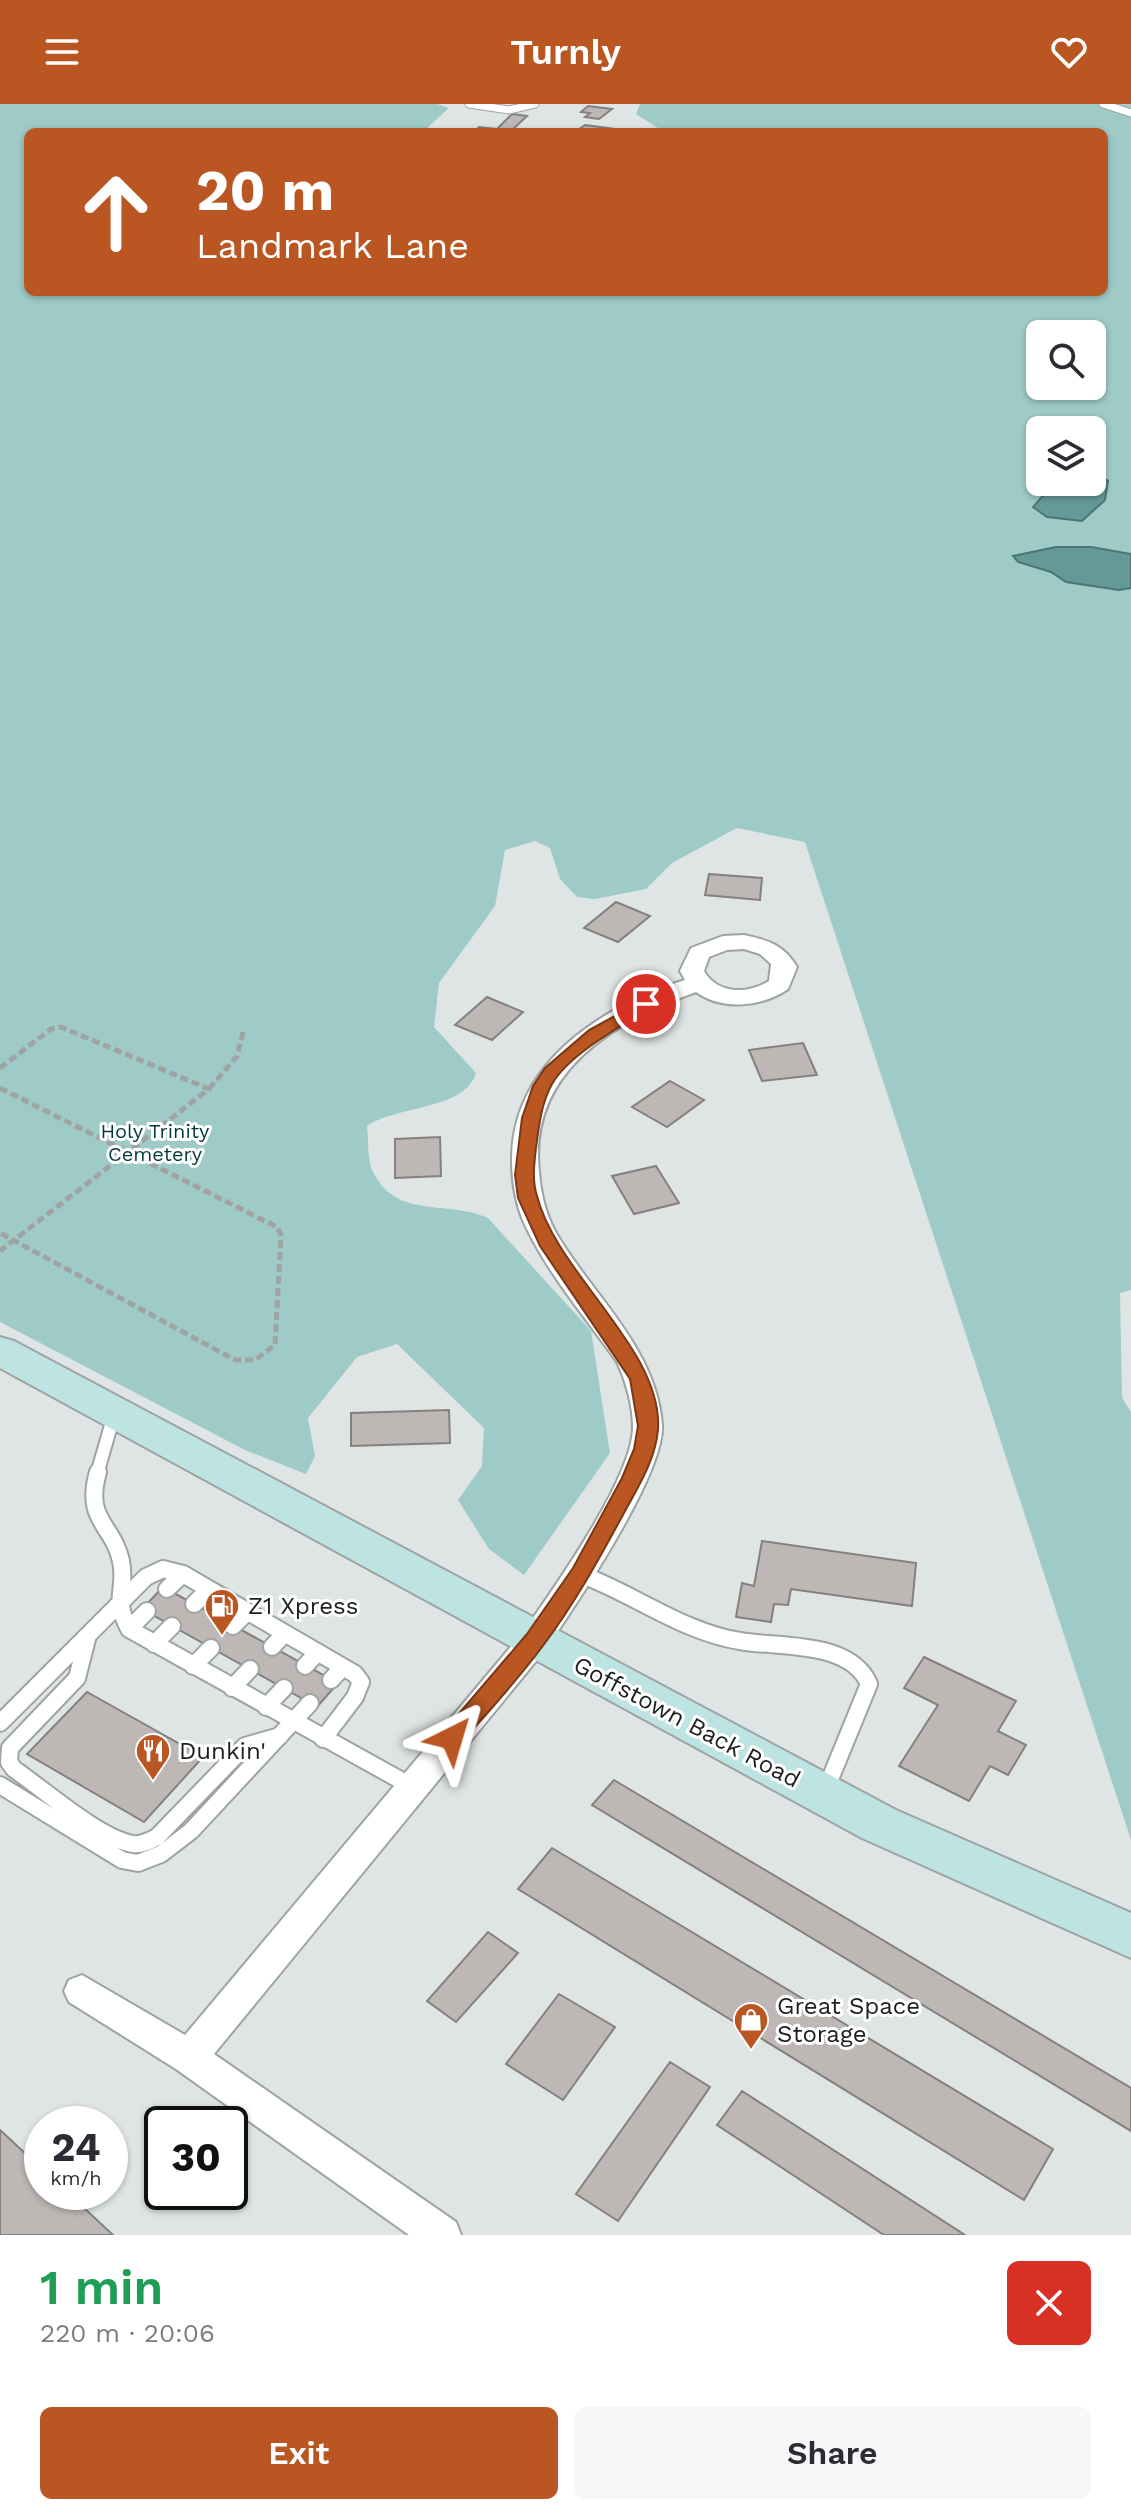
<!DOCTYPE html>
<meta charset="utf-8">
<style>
body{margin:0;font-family:"Work Sans",sans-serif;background:#f7f7f7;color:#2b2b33;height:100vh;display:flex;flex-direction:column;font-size:30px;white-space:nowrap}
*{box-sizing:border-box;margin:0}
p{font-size:26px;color:#7c7c81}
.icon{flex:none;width:44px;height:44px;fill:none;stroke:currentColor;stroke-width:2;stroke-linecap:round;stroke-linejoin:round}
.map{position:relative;height:2131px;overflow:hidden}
.side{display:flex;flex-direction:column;background:#fff;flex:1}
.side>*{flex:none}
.top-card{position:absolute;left:24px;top:24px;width:1084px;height:168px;border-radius:12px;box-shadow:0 2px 6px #0004;background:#ba5622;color:#fff;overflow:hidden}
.tools{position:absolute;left:1026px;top:216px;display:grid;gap:16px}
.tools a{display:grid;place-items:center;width:80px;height:80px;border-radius:12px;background:#fff;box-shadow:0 2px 6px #0004;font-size:40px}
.speed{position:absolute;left:24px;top:2002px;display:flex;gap:16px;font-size:40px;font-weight:700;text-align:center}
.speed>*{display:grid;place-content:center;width:104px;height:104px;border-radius:50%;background:#fff;box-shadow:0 2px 6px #0004;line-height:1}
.speed small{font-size:20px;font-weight:400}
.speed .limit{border:4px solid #111;border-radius:12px;background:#fff;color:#111}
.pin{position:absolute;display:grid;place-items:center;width:68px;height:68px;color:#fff;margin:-34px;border:4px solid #fff;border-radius:50%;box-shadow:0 2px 8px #0007}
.me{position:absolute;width:88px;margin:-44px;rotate:40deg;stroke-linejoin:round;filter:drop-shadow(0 0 6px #0008)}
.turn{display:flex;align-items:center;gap:28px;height:168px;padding:0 40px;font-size:36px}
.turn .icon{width:104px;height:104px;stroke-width:2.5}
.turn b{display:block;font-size:56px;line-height:68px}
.round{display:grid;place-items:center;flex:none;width:84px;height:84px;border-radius:12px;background:#f7f7f7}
.overview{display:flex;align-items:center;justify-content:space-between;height:136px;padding:0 40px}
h1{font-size:48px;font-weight:600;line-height:60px;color:#1e9e55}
.button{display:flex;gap:16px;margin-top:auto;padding:16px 40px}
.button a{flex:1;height:92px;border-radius:12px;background:#ba5622;color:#fff;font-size:32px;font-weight:600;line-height:92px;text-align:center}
.button a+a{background:#f7f7f7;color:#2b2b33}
header{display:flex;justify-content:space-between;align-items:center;height:104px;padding:0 40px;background:#ba5622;color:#fff;font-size:36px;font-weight:600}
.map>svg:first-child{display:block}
.green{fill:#9ecac7;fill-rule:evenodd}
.water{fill:#639a98;stroke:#4e7574;stroke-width:2}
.building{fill:#bdb8b5;stroke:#85807e;stroke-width:2}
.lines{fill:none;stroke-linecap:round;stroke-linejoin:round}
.lane-far2-casing{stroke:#9ea3a3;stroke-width:9}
.lane-far1-casing{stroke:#9ea3a3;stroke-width:16}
.lane-casing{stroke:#9ea3a3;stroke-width:20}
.street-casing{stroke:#9ea3a3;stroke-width:4}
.secondary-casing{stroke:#9ea3a3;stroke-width:4}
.path{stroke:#9fa4a3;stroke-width:5;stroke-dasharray:8 4;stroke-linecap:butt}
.lane-far2{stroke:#fff;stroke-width:7}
.lane-far1{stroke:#fff;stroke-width:12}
.lane{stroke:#fff;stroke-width:16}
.street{fill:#fff;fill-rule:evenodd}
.secondary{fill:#bde4e2;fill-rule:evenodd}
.route{fill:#ba5622;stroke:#793816;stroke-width:2}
.labels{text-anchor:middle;stroke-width:6;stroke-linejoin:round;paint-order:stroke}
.park-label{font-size:20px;fill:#023a38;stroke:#fff}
.near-poi-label{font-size:24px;fill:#1d1f1f;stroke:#fff;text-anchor:start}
.near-street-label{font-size:24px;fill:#1d1f1f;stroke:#fff}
</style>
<header><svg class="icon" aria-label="menu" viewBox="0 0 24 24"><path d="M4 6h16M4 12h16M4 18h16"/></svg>Turnly<svg class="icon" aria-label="heart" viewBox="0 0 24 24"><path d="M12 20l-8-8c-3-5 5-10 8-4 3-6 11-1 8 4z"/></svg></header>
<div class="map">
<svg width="1131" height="2131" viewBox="0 0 1131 2131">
<rect width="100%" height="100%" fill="#dfe5e4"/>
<path class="green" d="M0 0H437L449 4 429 22 426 28H28V188H1104V28H664L636 10 640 0H1131V1186L1120 1189 1122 1294 1131 1308V1736L805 738 737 724 672 759 646 785 595 795 577 793 560 775 550 744 535 737 505 746 495 802 439 879 434 923 476 969C465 1006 398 1001 367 1022 369 1035 367 1054 372 1066 396 1117 446 1095 488 1114L591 1227 610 1349 524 1471 489 1445 458 1396 482 1362 484 1324 397 1240 357 1253 308 1314 315 1352 306 1370 245 1346 0 1218ZM1040 230H1092V282H1040ZM1040 326H1092V378H1040Z"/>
<path class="water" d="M1092 364 1108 377 1105 396 1082 417 1047 413 1033 403 1055 378H1092Z
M1056 443H1091L1131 450V484L1119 486 1066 478 1051 468 1018 458 1013 452Z"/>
<path class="building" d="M588 2 612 5 599 15 585 13 590 9 581 8Z
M512 10 527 12 510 28H474L479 23 497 25Z
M585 21 615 25 611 28H575Z
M709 770 762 774 760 796 705 791Z
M616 798 650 812 618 838 584 824Z
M487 893 523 908 492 936 455 921Z
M803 939 817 971 762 977 749 946Z
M670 977 704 996 667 1023 632 1003Z
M440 1033 441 1072 395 1074V1035Z
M656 1062 679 1099 634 1110 612 1072Z
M449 1306 450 1339 351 1342V1309Z
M762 1437 916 1459 912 1502 791 1485 788 1501 774 1500 771 1518 736 1513 742 1479 754 1482Z
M163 1483 194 1500 338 1579 317 1603 142 1505Z
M924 1553 1016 1597 998 1627 1026 1641 1008 1671 990 1662 969 1697 899 1662 938 1601 904 1584Z
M87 1588 203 1653 144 1718 27 1650Z
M614 1676 1131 1984V2027L592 1701Z
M552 1744 1053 2045 1024 2096 518 1785Z
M488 1828 518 1849 456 1918 427 1897Z
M559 1890 615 1923 563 1996 506 1960Z
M670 1958 710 1983 618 2117 576 2090Z
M742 1987 965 2131H884L717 2021Z
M0 2026 42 2065V2088H67L113 2131H0Z"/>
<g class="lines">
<defs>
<path id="lane-far2" d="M469 0 509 6 535 0
M1103 0 1131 9"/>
<path id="lane-far1" d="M97 1370 114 1311"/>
<path id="lane" d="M98 1368C84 1417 113 1420 121 1457 127 1486 112 1492 129 1525L411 1682
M580 1470C634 1490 683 1528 740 1537 779 1544 850 1536 869 1580L826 1685
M167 1485 183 1470
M194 1500 209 1485
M233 1522 247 1508
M129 1525 147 1507
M87 1535 77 1574 10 1644 9 1658 14 1665C43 1685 100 1735 133 1740 142 1741 150 1737 157 1733L245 1642 280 1632
M154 1540 172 1522
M272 1543 285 1529
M193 1562 211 1544
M305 1562 318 1548
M331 1576 343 1563
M232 1584 250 1565
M266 1603 284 1584
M0 1619 146 1473 163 1465 183 1470 355 1570 361 1578 355 1593 323 1635
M0 1681 122 1756 138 1759 161 1750 191 1727 310 1599"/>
<path id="street" d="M744 831C768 836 784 841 797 863L788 885C762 903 723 907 696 888 613 918 528 968 539 1068 541 1093 547 1116 561 1137 598 1196 656 1247 662 1320 666 1369 575 1502 546 1545L214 1950 456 2118 461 2131H409L176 1965 69 1898 64 1887 69 1876 82 1871 185 1931 524 1527C554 1484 633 1373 633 1323 633 1302 626 1277 617 1258 586 1214 548 1170 525 1121 516 1102 512 1077 512 1056 512 959 601 903 685 876L680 867 691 844 723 832ZM744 845 760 850 771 860 769 877C748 890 718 891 704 867L709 853 727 846Z"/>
<path id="secondary" d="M0 1233 14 1237 896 1706 1131 1809V1854L862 1734 0 1264Z"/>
</defs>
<use href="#lane-far2" class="lane-far2-casing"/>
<use href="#lane-far1" class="lane-far1-casing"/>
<use href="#lane" class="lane-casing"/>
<use href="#street" class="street-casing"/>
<use href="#secondary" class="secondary-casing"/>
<path class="path" d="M0 964 51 925 61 923 209 985 0 1147
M0 984 277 1123 281 1131 275 1241 255 1256H235L0 1129
M209 985 237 952 243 928"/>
<use href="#lane-far2" class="lane-far2"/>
<use href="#lane-far1" class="lane-far1"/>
<use href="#lane" class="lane"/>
<use href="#street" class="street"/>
<use href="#secondary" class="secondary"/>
</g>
<path class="route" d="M646 895 655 900 652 903C623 921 569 950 552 980 541 1000 539 1022 536 1044 534 1061 532 1076 537 1092 557 1170 663 1246 658 1325 656 1355 638 1383 624 1409 599 1455 574 1501 542 1543 517 1577 488 1608 460 1640L452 1643 444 1640 441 1634 444 1627 527 1530 573 1464 622 1374 634 1345 638 1322 630 1275 540 1142 518 1094 515 1071 522 1014 533 982 545 964 589 926Z"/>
<defs>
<symbol id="fuel-pin" viewBox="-11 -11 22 30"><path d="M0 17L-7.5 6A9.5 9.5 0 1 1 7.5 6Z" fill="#ba5622" stroke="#fff"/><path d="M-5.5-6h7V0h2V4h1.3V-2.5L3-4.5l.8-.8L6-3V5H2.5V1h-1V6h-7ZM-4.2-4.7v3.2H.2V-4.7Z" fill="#fff"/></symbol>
<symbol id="restaurant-pin" viewBox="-11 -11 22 30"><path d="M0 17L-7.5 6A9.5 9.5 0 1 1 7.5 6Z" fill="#ba5622" stroke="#fff"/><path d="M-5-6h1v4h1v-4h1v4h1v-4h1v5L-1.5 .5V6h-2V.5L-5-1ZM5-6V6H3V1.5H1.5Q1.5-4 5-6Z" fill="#fff"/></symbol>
<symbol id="shop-pin" viewBox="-11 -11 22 30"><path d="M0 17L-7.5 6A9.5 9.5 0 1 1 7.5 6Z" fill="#ba5622" stroke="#fff"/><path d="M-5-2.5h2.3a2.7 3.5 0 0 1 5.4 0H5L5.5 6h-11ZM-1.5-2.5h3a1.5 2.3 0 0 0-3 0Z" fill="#fff"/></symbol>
</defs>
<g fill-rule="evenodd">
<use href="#fuel-pin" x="202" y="1482" width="40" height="54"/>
<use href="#restaurant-pin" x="133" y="1627" width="40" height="54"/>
<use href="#shop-pin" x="731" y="1896" width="40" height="54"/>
</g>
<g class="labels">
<g class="park-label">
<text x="155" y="1034">Holy Trinity<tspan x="155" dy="23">Cemetery</tspan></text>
</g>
<g class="near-poi-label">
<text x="248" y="1510">Z1 Xpress</text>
<text x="179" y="1655">Dunkin'</text>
<text x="777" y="1910">Great Space<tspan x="777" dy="28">Storage</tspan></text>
</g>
<g class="near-street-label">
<text transform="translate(687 1618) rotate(28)" y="8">Goffstown Back Road</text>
</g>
</g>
</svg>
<div class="tools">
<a><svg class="icon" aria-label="search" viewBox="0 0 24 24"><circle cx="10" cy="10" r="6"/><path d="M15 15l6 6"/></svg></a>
<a><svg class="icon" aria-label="layers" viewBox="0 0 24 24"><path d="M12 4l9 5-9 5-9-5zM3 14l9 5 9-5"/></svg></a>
</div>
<div class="speed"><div>24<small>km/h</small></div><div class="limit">30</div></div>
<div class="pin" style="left:646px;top:900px;background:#d93025"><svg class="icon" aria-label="arrive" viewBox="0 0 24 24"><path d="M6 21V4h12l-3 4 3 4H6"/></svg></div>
<svg class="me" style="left:452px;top:1634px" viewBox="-20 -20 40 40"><path d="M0-17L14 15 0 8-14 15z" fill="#ba5622" stroke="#fff" stroke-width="4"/></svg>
<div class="top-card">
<div class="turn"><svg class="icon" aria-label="ahead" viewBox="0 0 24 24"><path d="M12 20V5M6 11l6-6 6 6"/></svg><div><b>20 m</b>Landmark Lane</div></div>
</div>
</div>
<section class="side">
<div class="overview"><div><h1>1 min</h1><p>220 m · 20:06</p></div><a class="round" style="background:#d93025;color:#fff"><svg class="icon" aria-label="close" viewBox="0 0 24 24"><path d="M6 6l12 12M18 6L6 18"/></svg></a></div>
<div class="button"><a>Exit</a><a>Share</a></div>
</section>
